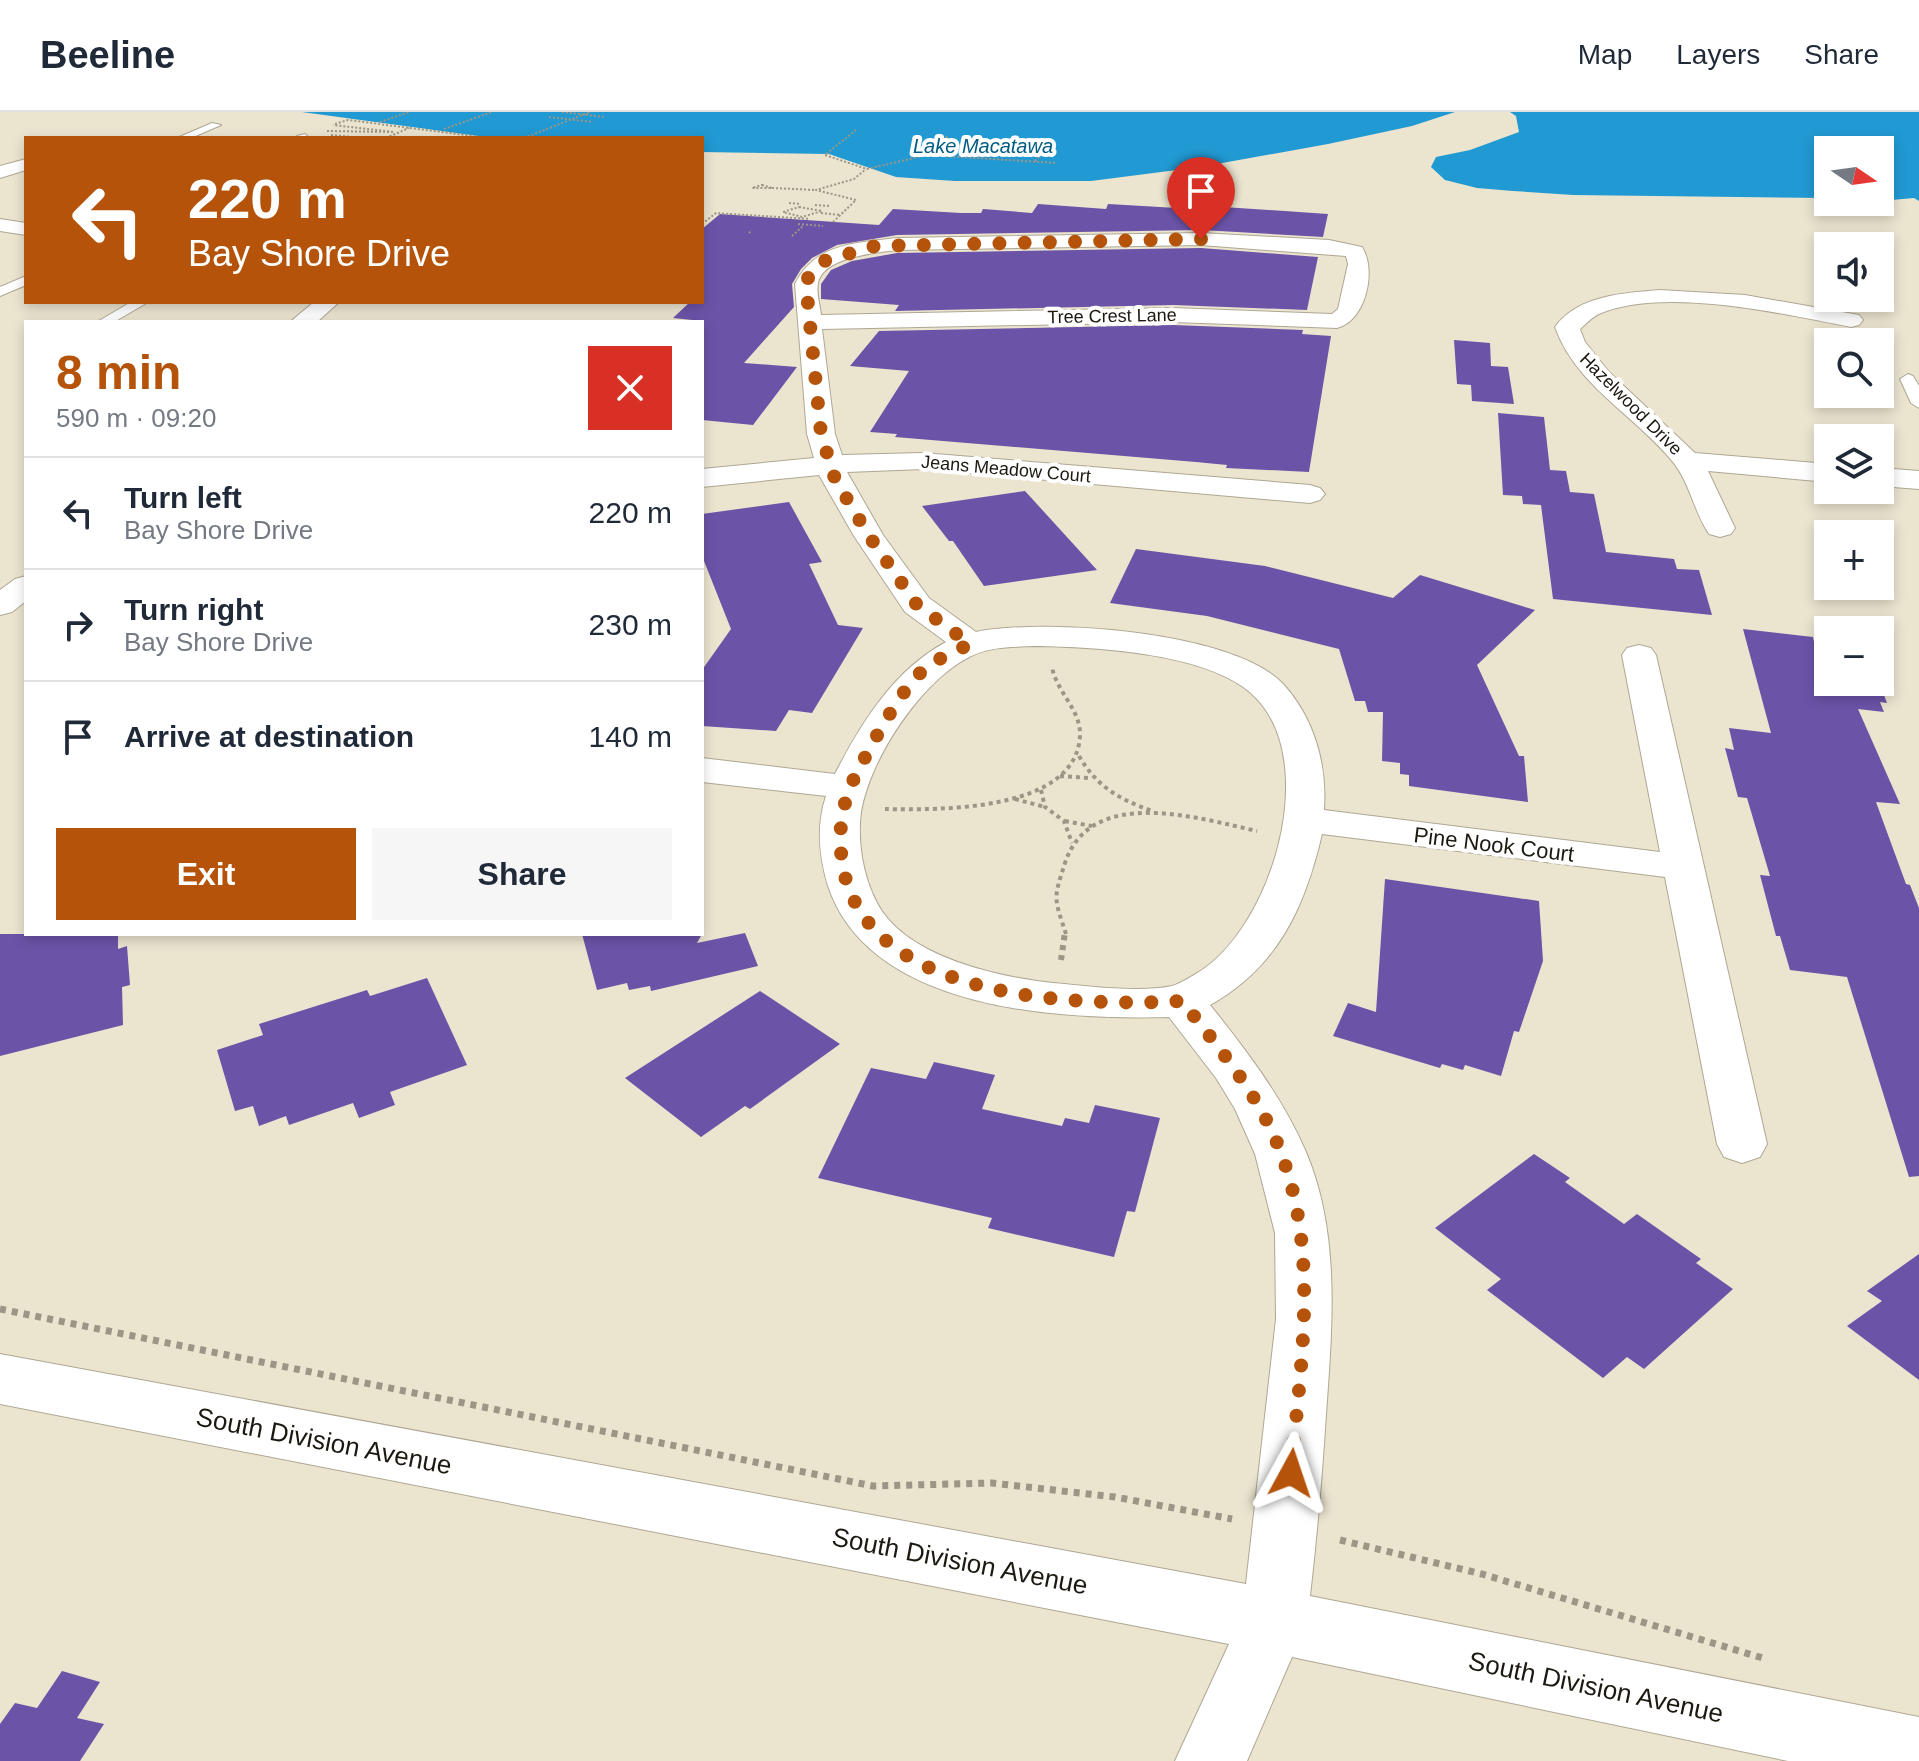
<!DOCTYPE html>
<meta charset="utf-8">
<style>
body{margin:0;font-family:Arial,sans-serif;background:#f6f6f7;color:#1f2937;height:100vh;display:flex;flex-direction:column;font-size:30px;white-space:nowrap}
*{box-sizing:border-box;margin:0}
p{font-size:26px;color:#747a83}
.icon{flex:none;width:44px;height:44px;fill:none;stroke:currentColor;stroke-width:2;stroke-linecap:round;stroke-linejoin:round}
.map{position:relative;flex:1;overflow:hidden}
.side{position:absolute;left:24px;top:208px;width:680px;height:616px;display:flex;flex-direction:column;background:#fff;border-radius:0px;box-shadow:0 4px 12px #0003}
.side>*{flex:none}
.hud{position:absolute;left:24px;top:24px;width:680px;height:168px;border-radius:0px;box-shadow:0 4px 12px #0003;background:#b45309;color:#fff;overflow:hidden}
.needle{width:52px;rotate:103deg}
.fabs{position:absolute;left:1814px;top:24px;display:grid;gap:16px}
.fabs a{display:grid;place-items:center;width:80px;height:80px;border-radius:0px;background:#fff;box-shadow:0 4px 12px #0003;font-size:40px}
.pin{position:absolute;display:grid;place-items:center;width:68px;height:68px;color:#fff;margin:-82px -34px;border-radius:50% 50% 50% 0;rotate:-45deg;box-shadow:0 0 8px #0007}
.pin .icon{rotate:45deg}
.me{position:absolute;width:88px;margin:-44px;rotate:5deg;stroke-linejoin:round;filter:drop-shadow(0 0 6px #0008)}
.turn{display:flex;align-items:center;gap:28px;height:168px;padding:0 32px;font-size:36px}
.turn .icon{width:104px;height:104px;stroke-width:2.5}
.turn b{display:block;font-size:56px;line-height:68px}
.round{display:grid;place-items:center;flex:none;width:84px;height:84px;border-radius:0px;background:#f6f6f7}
.headline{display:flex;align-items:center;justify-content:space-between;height:136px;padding:0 32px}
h1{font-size:48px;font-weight:800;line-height:60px;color:#b45309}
.cta{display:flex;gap:16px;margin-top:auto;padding:16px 32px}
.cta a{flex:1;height:92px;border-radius:0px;background:#b45309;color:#fff;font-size:32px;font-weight:800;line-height:92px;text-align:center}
.cta a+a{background:#f6f6f7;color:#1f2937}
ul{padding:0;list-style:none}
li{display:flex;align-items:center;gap:24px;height:112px;padding:0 32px;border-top:2px solid #e0e1e3}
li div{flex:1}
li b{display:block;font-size:30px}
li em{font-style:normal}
header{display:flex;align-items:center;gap:48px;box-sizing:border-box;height:112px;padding:0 40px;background:#fff;border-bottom:2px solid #e0e1e3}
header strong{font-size:38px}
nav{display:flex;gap:44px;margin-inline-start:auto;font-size:28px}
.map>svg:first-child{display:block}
.water{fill:#2199d2}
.building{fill:#6b54a8}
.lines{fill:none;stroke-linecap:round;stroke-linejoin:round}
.lane-casing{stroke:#aea793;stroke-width:2}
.street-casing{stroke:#aea793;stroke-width:2}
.path-far3{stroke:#9c9686;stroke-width:2;stroke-dasharray:2 2;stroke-linecap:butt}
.path-far2{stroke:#9c9686;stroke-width:4;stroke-dasharray:4 4;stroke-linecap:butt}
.path-far1{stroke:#9c9686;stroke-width:6;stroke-dasharray:5 5;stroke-linecap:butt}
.path{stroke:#9c9686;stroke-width:7;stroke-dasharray:6 6;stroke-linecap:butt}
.lane{fill:#fff;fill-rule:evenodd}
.street{fill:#fff;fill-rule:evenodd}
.route{stroke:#b45309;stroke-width:14;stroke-dasharray:0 25.2}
.labels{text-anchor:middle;stroke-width:8;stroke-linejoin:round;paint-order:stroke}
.far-street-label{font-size:18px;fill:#1c1911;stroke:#fff}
.far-water-label{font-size:20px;font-style:italic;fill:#005c82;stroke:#fff}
.street-label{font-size:22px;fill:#1c1911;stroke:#fff}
.near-street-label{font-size:26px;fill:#1c1911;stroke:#fff}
</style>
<header>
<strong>Beeline</strong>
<nav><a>Map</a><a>Layers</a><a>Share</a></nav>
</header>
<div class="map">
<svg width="1919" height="1649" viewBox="0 0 1919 1649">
<rect width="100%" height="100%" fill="#ebe4cf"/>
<path class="water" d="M302 0H1455L1412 14 1328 32 1200 55 1091 69H955L896 65 829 42 702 40V26H493Z
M1510 0H1919V89L1914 86 1880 89V38H1828V86L1573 83 1513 79 1477 76 1445 68 1431 55 1436 45 1470 38 1519 20 1516 4Z"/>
<path class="building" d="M1038 92 1106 97 1108 92 1177 96 1179 92 1328 102 1323 125 1201 118 897 123 837 133 812 146 801 157 792 172 794 195 744 251 797 255 753 313 702 308V209L673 206 690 190H702V117L720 102 879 113 893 97 961 101H981L983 97 1032 101Z
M1201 136 1318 145 1307 198 1173 193 895 199 899 193 821 187V172L831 158 852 149 897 141Z
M1173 213 1303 218 1302 222 1331 224 1309 360 1226 356 1227 353 1196 350 895 325 897 322 870 320 909 259 850 254 879 219Z
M1454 228 1490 231 1491 254 1508 255 1514 292 1472 289 1471 273 1457 272Z
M1498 301 1544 305 1550 358 1566 359 1570 380 1594 382 1606 440 1674 447 1677 457 1699 458 1712 503 1553 487 1541 393 1523 392 1522 384 1503 383Z
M1025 379 1097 458 984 474 953 429H949L922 394Z
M789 390 822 450 809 452 838 513 863 516 812 601 789 598 776 619 702 614V558L731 517 702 444V402Z
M1136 437 1265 454 1393 486 1420 463 1535 498 1477 553 1519 644H1524L1528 690 1409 674V663L1400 662V651L1382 649 1383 600H1368L1365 589H1355L1339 537 1207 504 1110 491Z
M1743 517 1813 525 1814 530 1828 531V570H1879L1887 591 1880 590 1884 600 1858 597 1900 692 1876 690 1906 772 1910 773 1919 796V1064L1909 1065 1847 865 1790 858 1780 824H1776L1760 763 1770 764 1747 686 1738 685 1725 636 1734 638 1729 616 1771 621Z
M1385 767 1539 789 1543 849 1519 920 1514 919 1501 964 1465 953 1463 958 1442 952 1440 956 1333 924 1348 891 1376 900Z
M745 821 758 854 651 879 650 874 629 878 627 871 597 878 582 822H702L697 831Z
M0 822H118V837L127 834 130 873 122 875 123 913 0 944Z
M427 866 467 953 390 980 395 993 359 1006 353 991 289 1013 286 1004 259 1014 253 994 235 999 217 938 263 923 259 912 367 878 370 884Z
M760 879 840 932 750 997 745 994 701 1025 625 966Z
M934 950 995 963 982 997 1062 1014 1065 1006 1089 1011 1095 993 1160 1006 1135 1100 1127 1099 1114 1145 988 1116 992 1106 818 1066 871 956 926 967Z
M1534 1042 1570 1066 1565 1070 1624 1112 1637 1102 1701 1147 1696 1151 1733 1177 1644 1257 1627 1245 1603 1266 1487 1178 1501 1167 1435 1116Z
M1919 1142V1268L1847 1214 1882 1189 1867 1179Z
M62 1559 100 1570 77 1606 104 1612 80 1649H0V1612L15 1591 37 1596Z"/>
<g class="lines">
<defs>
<path id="lane" d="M212 11 221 13 191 26H177Z
M305 22 309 26H296L297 24Z
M26 164V173L0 184V175Z
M131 190H148L114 210H97Z
M1908 262 1913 264 1919 274V296L1911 291 1900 267Z"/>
<path id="street" d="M26 47V58L0 66V54Z
M0 107 26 111V123L0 119Z
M1201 121 1329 128 1362 135C1377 158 1366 209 1337 216L1173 210 822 217 835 322 842 343 923 341 1310 373 1320 376 1325 382 1320 388 1310 391 923 357 847 360 883 423 929 486 976 520C1044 506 1236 519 1284 573 1315 608 1327 653 1324 698L1660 740 1622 543 1627 536 1639 533 1651 536 1656 543 1767 1032 1760 1045 1742 1051 1724 1045 1717 1032 1665 765 1322 722C1305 795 1278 855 1210 893 1247 939 1282 985 1306 1040 1341 1123 1332 1215 1326 1303 1322 1364 1317 1424 1310 1484L1919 1605V1649H1788L1292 1545 1247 1649H1175L1229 1532 0 1292V1242L1246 1472 1276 1207 1275 1121 1255 1042 1235 997 1216 966 1169 905C1059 908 870 899 828 774 819 744 816 714 826 684L702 670V646L835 662C861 611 894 558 946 530L905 500 854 424 819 363 702 375V357L814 346 807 322 795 172C815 131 856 131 897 126ZM1201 133 1346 144 1348 152 1338 197 1332 202 1173 196 821 203C820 193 816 180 818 171 823 145 875 141 897 138ZM1036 534C1096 535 1215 541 1257 587 1321 655 1270 821 1194 863 1187 867 1179 872 1172 874 1138 881 1087 874 1053 871 998 865 905 845 877 791 863 764 857 730 861 700 870 646 921 570 969 545 990 534 1014 535 1036 534Z
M1660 178 1745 183 1859 203 1863 208 1859 213 1851 215C1785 202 1662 174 1599 202 1592 205 1586 212 1580 217L1585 230 1609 260 1695 341 1828 352V370L1708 359 1735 416 1731 422 1720 425 1709 422C1694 400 1690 371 1673 350 1636 304 1575 273 1555 215 1578 183 1624 181 1660 178Z
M314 190H339L317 210H290Z
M1880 356 1919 359V377L1880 374Z
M26 464V489L12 500 0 503V478L15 467Z"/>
</defs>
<use href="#lane" class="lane-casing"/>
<use href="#street" class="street-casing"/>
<path class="path-far3" d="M562 0 605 5
M549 5 593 10
M380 10 409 0
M335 12 348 8 488 26
M444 17 492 0
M856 18 825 43 867 57 927 43 1056 51
M327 19 394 20 333 13
M331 23 362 26
M386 26 409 16
M524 26 590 0
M928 42 948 24
M1035 49 1051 31
M762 73 772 76H752Z
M772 76 816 78
M789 91 801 92
M815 93 830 94
M799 95 822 99 802 105 783 100Z
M821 101 841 103
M833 110 856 88 816 78 854 67 866 57
M702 112 716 101 810 107
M798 112 823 114
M749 121 752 118
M792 124 803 114"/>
<path class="path-far2" d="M1079 644C1097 675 1119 687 1152 699
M1060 664 1089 666
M1041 678 1045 695 1064 709 1072 731
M1015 687 1045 695
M885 697C940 698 1077 700 1080 623 1081 598 1056 579 1052 555
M1065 709 1092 714
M1066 822C1054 785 1053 788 1065 751 1091 673 1198 706 1257 719"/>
<path class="path-far1" d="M1061 848 1065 820"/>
<path class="path" d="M0 1197 873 1374 992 1371 1115 1385 1232 1407
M1340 1428 1482 1462 1766 1547"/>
<use href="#lane" class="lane"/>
<use href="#street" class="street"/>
</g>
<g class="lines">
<path class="route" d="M1201 127 875 134 821 150 809 163 806 172 821 322 835 367 869 424 917 493 970 532C956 539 939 546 927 555 904 572 876 625 862 651 844 683 837 712 842 749 861 888 1075 895 1182 889 1219 936 1260 984 1281 1041 1320 1144 1300 1255 1291 1361"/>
</g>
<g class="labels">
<g class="far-street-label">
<text transform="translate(1112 204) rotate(-1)" y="6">Tree Crest Lane</text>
<text transform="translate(1631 292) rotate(45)" y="6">Hazelwood Drive</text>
<text transform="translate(1006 357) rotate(5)" y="6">Jeans Meadow Court</text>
</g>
<g class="far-water-label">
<text x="983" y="41">Lake Macatawa</text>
</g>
<g class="street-label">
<text transform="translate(1494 732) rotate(7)" y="8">Pine Nook Court</text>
</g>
<g class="near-street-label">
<text transform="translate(324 1329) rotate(11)" y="9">South Division Avenue</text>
<text transform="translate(960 1449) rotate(11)" y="9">South Division Avenue</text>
<text transform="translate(1596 1575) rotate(12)" y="9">South Division Avenue</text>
</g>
</g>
</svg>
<div class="fabs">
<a><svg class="needle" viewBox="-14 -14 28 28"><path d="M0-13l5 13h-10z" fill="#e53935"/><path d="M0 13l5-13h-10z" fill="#747a83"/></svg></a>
<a><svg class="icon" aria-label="sound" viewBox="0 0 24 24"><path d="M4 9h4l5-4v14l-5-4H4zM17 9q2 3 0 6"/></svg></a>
<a><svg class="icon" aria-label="search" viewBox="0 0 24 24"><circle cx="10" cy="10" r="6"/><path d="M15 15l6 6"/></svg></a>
<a><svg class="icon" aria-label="layers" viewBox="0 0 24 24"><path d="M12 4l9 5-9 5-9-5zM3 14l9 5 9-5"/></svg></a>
<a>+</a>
<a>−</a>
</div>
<div class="pin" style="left:1201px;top:127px;background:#d93025"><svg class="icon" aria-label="arrive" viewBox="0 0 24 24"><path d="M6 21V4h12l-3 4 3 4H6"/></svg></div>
<svg class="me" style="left:1291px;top:1361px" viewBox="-20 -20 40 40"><path d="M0-17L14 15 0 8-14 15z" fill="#b45309" stroke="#fff" stroke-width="4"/></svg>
<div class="hud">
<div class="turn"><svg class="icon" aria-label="left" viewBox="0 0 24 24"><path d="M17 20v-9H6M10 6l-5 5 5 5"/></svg><div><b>220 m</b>Bay Shore Drive</div></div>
</div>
<section class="side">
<div class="headline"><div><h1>8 min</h1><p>590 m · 09:20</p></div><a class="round" style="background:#d93025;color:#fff"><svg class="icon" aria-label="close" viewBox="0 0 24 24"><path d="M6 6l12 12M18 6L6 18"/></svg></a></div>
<ul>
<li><svg class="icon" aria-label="left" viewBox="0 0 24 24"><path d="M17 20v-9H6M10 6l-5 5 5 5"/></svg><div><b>Turn left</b><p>Bay Shore Drive</p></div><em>220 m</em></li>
<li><svg class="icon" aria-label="right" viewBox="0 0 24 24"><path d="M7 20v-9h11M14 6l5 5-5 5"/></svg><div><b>Turn right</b><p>Bay Shore Drive</p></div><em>230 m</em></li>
<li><svg class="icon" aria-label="arrive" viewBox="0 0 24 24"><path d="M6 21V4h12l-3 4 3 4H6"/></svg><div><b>Arrive at destination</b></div><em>140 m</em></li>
</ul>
<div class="cta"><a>Exit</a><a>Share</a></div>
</section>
</div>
